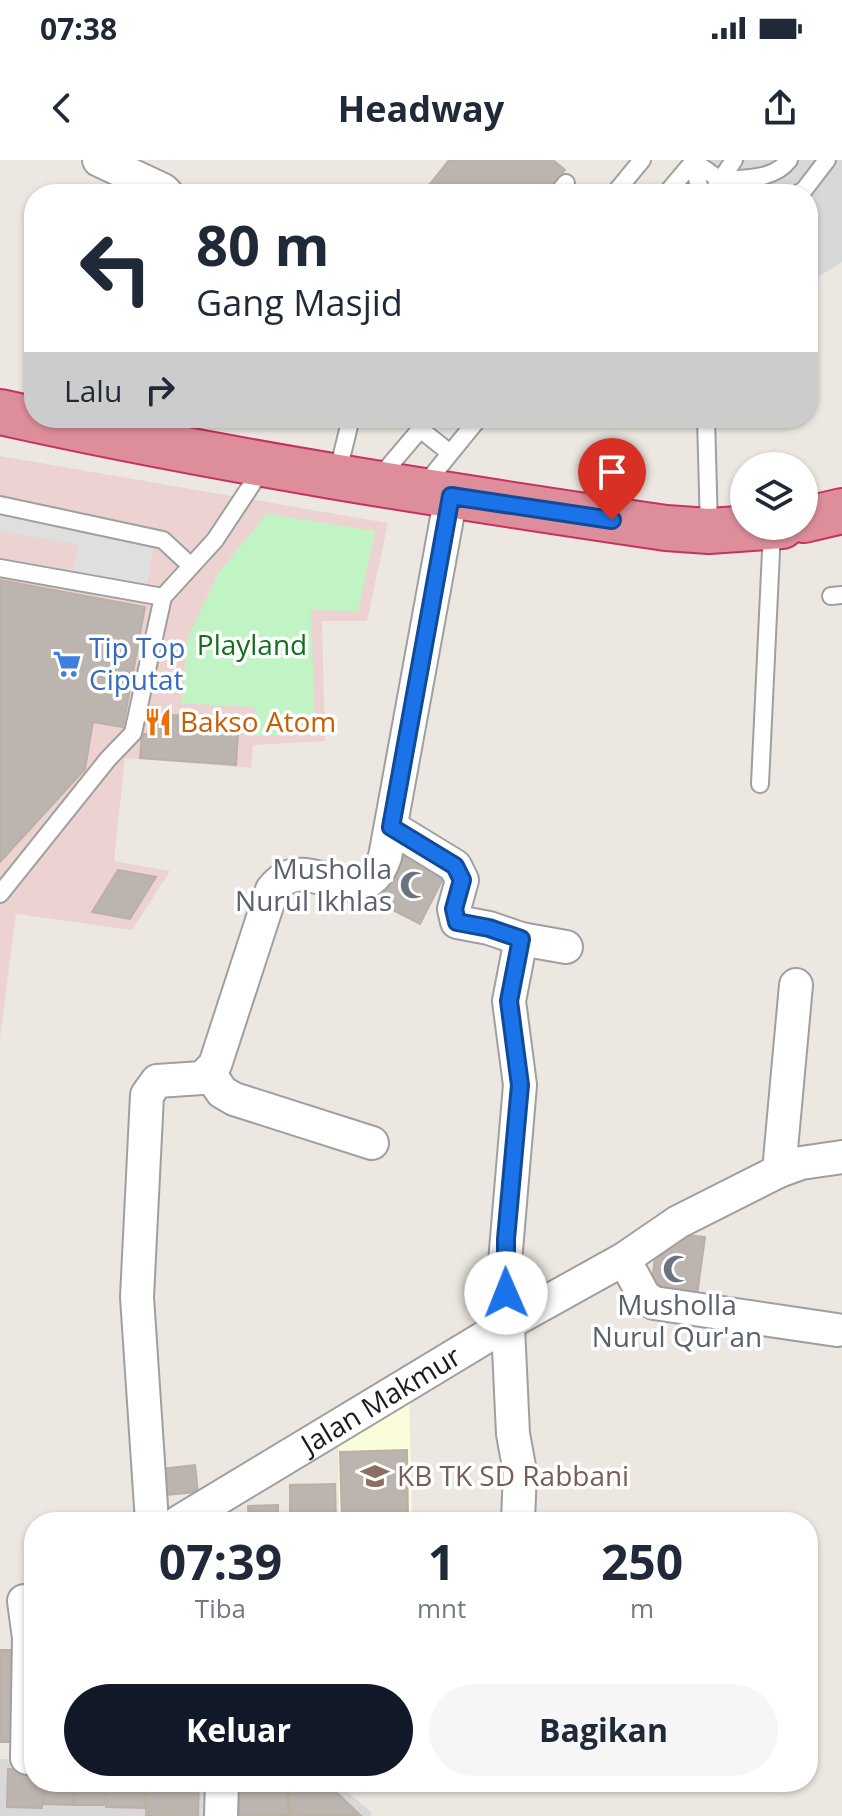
<!DOCTYPE html>
<html lang="id">
<style>
body{margin:0;font-family:"Open Sans",sans-serif;background:#f6f6f7;color:#1f2937;height:100vh;display:flex;flex-direction:column;font-size:30px;white-space:nowrap}
*{box-sizing:border-box;margin:0}
p{font-size:26px;color:#747a83}
.icon{flex:none;width:44px;height:44px;fill:none;stroke:currentColor;stroke-width:2;stroke-linecap:round;stroke-linejoin:round}
.map{position:relative;flex:1;overflow:hidden}
.drawer{position:absolute;left:24px;top:1352px;width:794px;height:280px;display:flex;flex-direction:column;background:#fff;border-radius:32px;box-shadow:0 2px 6px #0004}
.drawer>*{flex:none}
.hud{position:absolute;left:24px;top:24px;width:794px;height:244px;border-radius:32px;box-shadow:0 2px 6px #0004;background:#fff;color:#1f2937;overflow:hidden}
.tools{position:absolute;left:730px;top:292px;display:grid;gap:16px}
.tools a{display:grid;place-items:center;width:88px;height:88px;border-radius:50%;background:#fff;box-shadow:0 2px 6px #0004;font-size:40px}
.pin{position:absolute;display:grid;place-items:center;width:68px;height:68px;color:#fff;margin:-82px -34px;border-radius:50% 50% 50% 0;rotate:-45deg;box-shadow:0 0 8px #0007}
.pin .icon{rotate:45deg}
.me{position:absolute;width:88px;margin:-44px;rotate:359deg;stroke-linejoin:round;filter:drop-shadow(0 0 6px #0008)}
.turn{display:flex;align-items:center;gap:28px;height:168px;padding:0 40px;font-size:36px}
.turn .icon{width:104px;height:104px;stroke-width:2.5}
.turn b{display:block;font-size:56px;line-height:68px}
.then{display:flex;align-items:center;height:76px;padding:0 40px;background:#0003;gap:16px;font-size:30px}
.eta{display:flex;justify-content:space-evenly;align-items:center;height:136px;text-align:center}
.eta b{font-size:48px;font-weight:700;line-height:56px}
.cta{display:flex;gap:16px;margin-top:auto;padding:16px 40px}
.cta a{flex:1;height:92px;border-radius:48px;background:#111827;color:#fff;font-size:32px;font-weight:700;line-height:92px;text-align:center}
.cta a+a{background:#f6f6f7;color:#1f2937}
.status{display:flex;justify-content:space-between;align-items:center;height:56px;padding:0 40px;background:#fff;direction:ltr}
.status svg{height:22px;fill:currentColor}
header{display:flex;justify-content:space-between;align-items:center;height:104px;padding:0 40px;background:#fff;font-size:36px;font-weight:700}
.map>svg:first-child{display:block}
.residential{fill:#d9d8d8}
.commercial{fill:#ecd3d1}
.education{fill:#fbfcda}
.park{fill:#c0f4c5}
.parking{fill:#dfdfdf}
.building{fill:#bcb4ae;stroke:#bcb0a5;stroke-width:2}
.lines{fill:none;stroke-linecap:round;stroke-linejoin:round}
.lane-casing{stroke:#9f9f9f;stroke-width:20}
.street-casing{stroke:#9f9f9f;stroke-width:36}
.highway-casing{stroke:#c73161;stroke-width:48}
.lane{stroke:#fff;stroke-width:16}
.street{stroke:#fff;stroke-width:32}
.highway{stroke:#de8e9b;stroke-width:44}
.route-casing{stroke:#114b97;stroke-width:20}
.route{stroke:#1a73e8;stroke-width:14}
.labels{text-anchor:middle;stroke-width:7;stroke-linejoin:round;paint-order:stroke}
.park-label{font-size:28px;fill:#136f1d;stroke:#fff}
.shop-label{font-size:28px;fill:#366cbe;stroke:#fff;text-anchor:start}
.food-label{font-size:28px;fill:#c56008;stroke:#fff;text-anchor:start}
.worship-label{font-size:28px;fill:#5b616d;stroke:#fff;text-anchor:end}
.street-label{font-size:28px;fill:#1b1b1b;stroke:#fff}
.education-label{font-size:28px;fill:#785e54;stroke:#fff;text-anchor:start}
</style>
<div class="status"><b>07:38</b><svg viewBox="0 0 49 12"><path d="M0 12V9h3v3zM5 12V6h3v6zM10 12V3h3v9zM15 12V0h3v12zM26 1h20v11H26zM47 4h2v5h-2z"/></svg></div>
<header><svg class="icon" aria-label="back" viewBox="0 0 24 24"><path d="M15 5l-7 7 7 7"/></svg>Headway<svg class="icon" aria-label="share" viewBox="0 0 24 24"><path d="M12 15V3M7 8l5-5 5 5M5 13v7h14v-7"/></svg></header>
<div class="map">
<svg width="842" height="1656" viewBox="0 0 842 1656">
<rect width="100%" height="100%" fill="#ece8e1"/>
<path class="residential" d="M703 0H842V102L808 123V34H679Z
M0 1599H25L34 1622H336L371 1652V1656H0Z"/>
<path class="commercial" d="M0 296 388 363 367 461H322L325 581 253 585 251 608 125 598 114 701 170 711 132 770 16 754 0 878Z"/>
<path class="education" d="M409 1228 412 1362H339L338 1271Z"/>
<path class="park" d="M267 354 375 371 358 451 311 450 315 574 256 576 255 547 182 543 187 480 219 412Z"/>
<path class="parking" d="M0 354 155 380 147 425 73 412 78 384 0 371Z"/>
<path class="building" d="M449 0H553L565 10 546 34H422Z
M0 420 145 447 123 567 93 562 85 609 0 702Z
M153 554 239 559 236 605 140 598 142 574H152Z
M408 686 449 707 420 764 379 743Z
M118 710 156 717 130 759 92 752Z
M680 1074 705 1077 697 1136 651 1130 656 1088Z
M407 1290 408 1362H342L340 1292Z
M195 1305 198 1332 155 1336 152 1310Z
M335 1324 336 1362H290V1325Z
M278 1345V1362H249L248 1346Z
M0 1490H15L17 1582H0Z
M8 1609 34 1610V1622H43L42 1648 7 1647Z
M45 1622H73V1645L44 1644Z
M75 1622H105L104 1645H75Z
M107 1622H146L145 1648 106 1647Z
M147 1622 199 1624 198 1656H146Z
M239 1622H288V1655H239Z
M290 1622H326L360 1655 290 1656Z"/>
<g class="lines">
<defs>
<path id="lane" d="M692 0 720 20C743 18 773 21 789 0
M693 2 701 34
M557 34 566 23
M614 34 642 0
M666 34 693 2
M711 34 734 0
M797 34 804 30 827 0
M706 258 709 368
M420 269 450 293
M337 315 351 258
M378 319 430 258
M422 328 479 258
M0 345 163 380 191 406
M0 408 163 437
M831 436 842 435
M760 624 772 370
M0 734 108 599 133 573 163 437 215 380 262 309"/>
<g id="street">
<path d="M99 0 163 30 167 34"/>
<path d="M391 667 455 706 462 720 454 749 457 762 489 768 521 779 509 841 520 925 505 1102 513 1274 520 1312 518 1360"/>
<path d="M521 779 566 787"/>
<path d="M209 913 222 932 234 939 372 983"/>
<path d="M779 1011 796 825"/>
<path d="M624 1099 644 1136 654 1143 837 1170"/>
<path d="M152 1362 137 1137 147 935 157 921 202 918 215 905 272 730C306 684 362 763 385 697L451 336"/>
<path id="s1" d="M179 1362 507 1164 624 1099 678 1062 779 1011 801 1003 842 997"/>
<path d="M24 1441 29 1478 27 1598"/>
<path d="M221 1656 222 1622"/>
</g>
<path id="highway" d="M0 252C220 301 443 335 666 368L709 371 782 366
M804 360 842 351"/>
</defs>
<use href="#lane" class="lane-casing"/>
<use href="#street" class="street-casing"/>
<use href="#highway" class="highway-casing"/>
<use href="#lane" class="lane"/>
<use href="#street" class="street"/>
<use href="#highway" class="highway"/>
</g>
<g class="lines">
<defs>
<path id="route" d="M506 1133V1079L520 925 509 841 521 779 489 768 457 762 454 749 462 720 455 706 391 667 451 336 612 360"/>
</defs>
<use href="#route" class="route-casing"/>
<use href="#route" class="route"/>
</g>
<defs>
<symbol id="supermarket-bare" viewBox="-9 -9 18 18"><path d="M-6-5.5h2.5l.6 2H6L4.5 2H-2.5L-4.4-4H-6ZM-1.5 3.2a1.3 1.3 0 1 0 .1 0ZM3 3.2a1.3 1.3 0 1 0 .1 0Z" fill="#3f7fe0" stroke="#fff" stroke-width="2.5" paint-order="stroke"/></symbol>
<symbol id="restaurant-bare" viewBox="-9 -9 18 18"><path d="M-5-6h1v4h1v-4h1v4h1v-4h1v5L-1.5 .5V6h-2V.5L-5-1ZM5-6V6H3V1.5H1.5Q1.5-4 5-6Z" fill="#e8710a" stroke="#fff" stroke-width="2.5" paint-order="stroke"/></symbol>
<symbol id="mosque-bare" viewBox="-9 -9 18 18"><path d="M3.5-4.9A6 6 0 1 0 3.5 4.9A5 5 0 1 1 3.5-4.9Z" fill="#6b7280" stroke="#fff" stroke-width="2.5" paint-order="stroke"/></symbol>
<symbol id="school-bare" viewBox="-9 -9 18 18"><path d="M0-5L7-2L0 1L-7-2ZM-4 1L0 2.5L4 1V4Q0 6-4 4Z" fill="#8d6e63" stroke="#fff" stroke-width="2.5" paint-order="stroke"/></symbol>
</defs>
<g fill-rule="evenodd">
<use href="#supermarket-bare" x="47" y="484" width="40" height="40"/>
<use href="#restaurant-bare" x="138" y="542" width="40" height="40"/>
<use href="#mosque-bare" x="394" y="705" width="40" height="40"/>
<use href="#mosque-bare" x="657" y="1089" width="40" height="40"/>
<use href="#school-bare" x="355" y="1296" width="40" height="40"/>
</g>
<g class="labels">
<g class="park-label">
<text x="252" y="495">Playland</text>
</g>
<g class="shop-label">
<text x="89" y="498">Tip Top<tspan x="89" dy="32">Ciputat</tspan></text>
</g>
<g class="food-label">
<text x="180" y="572">Bakso Atom</text>
</g>
<g class="worship-label">
<text x="392" y="719">Musholla<tspan x="392" dy="32">Nurul Ikhlas</tspan></text>
<text x="677" y="1155" text-anchor="middle">Musholla<tspan x="677" dy="32">Nurul Qur'an</tspan></text>
</g>
<g class="street-label">
<text dy="10" stroke="none"><textPath href="#s1" startOffset="236">Jalan Makmur</textPath></text>
</g>
<g class="education-label">
<text x="397" y="1326">KB TK SD Rabbani</text>
</g>
</g>
</svg>
<div class="tools">
<a><svg class="icon" aria-label="layers" viewBox="0 0 24 24"><path d="M12 4l9 5-9 5-9-5zM3 14l9 5 9-5"/></svg></a>
</div>
<div class="pin" style="left:612px;top:360px;background:#d93025"><svg class="icon" aria-label="arrive" viewBox="0 0 24 24"><path d="M6 21V4h12l-3 4 3 4H6"/></svg></div>
<svg class="me" style="left:506px;top:1133px" viewBox="-20 -20 40 40"><circle r="19" fill="#fff"/><path d="M0-13L10 11 0 6-10 11z" fill="#1a73e8"/></svg>
<div class="hud">
<div class="turn"><svg class="icon" aria-label="left" viewBox="0 0 24 24"><path d="M17 20v-9H6M10 6l-5 5 5 5"/></svg><div><b>80 m</b>Gang Masjid</div></div>
<div class="then">Lalu<svg class="icon" aria-label="right" viewBox="0 0 24 24"><path d="M7 20v-9h11M14 6l5 5-5 5"/></svg></div>
</div>
<section class="drawer">
<div class="eta">
<div><b>07:39</b><p>Tiba</p></div>
<div><b>1</b><p>mnt</p></div>
<div><b>250</b><p>m</p></div>
</div>
<div class="cta"><a>Keluar</a><a>Bagikan</a></div>
</section>
</div>
